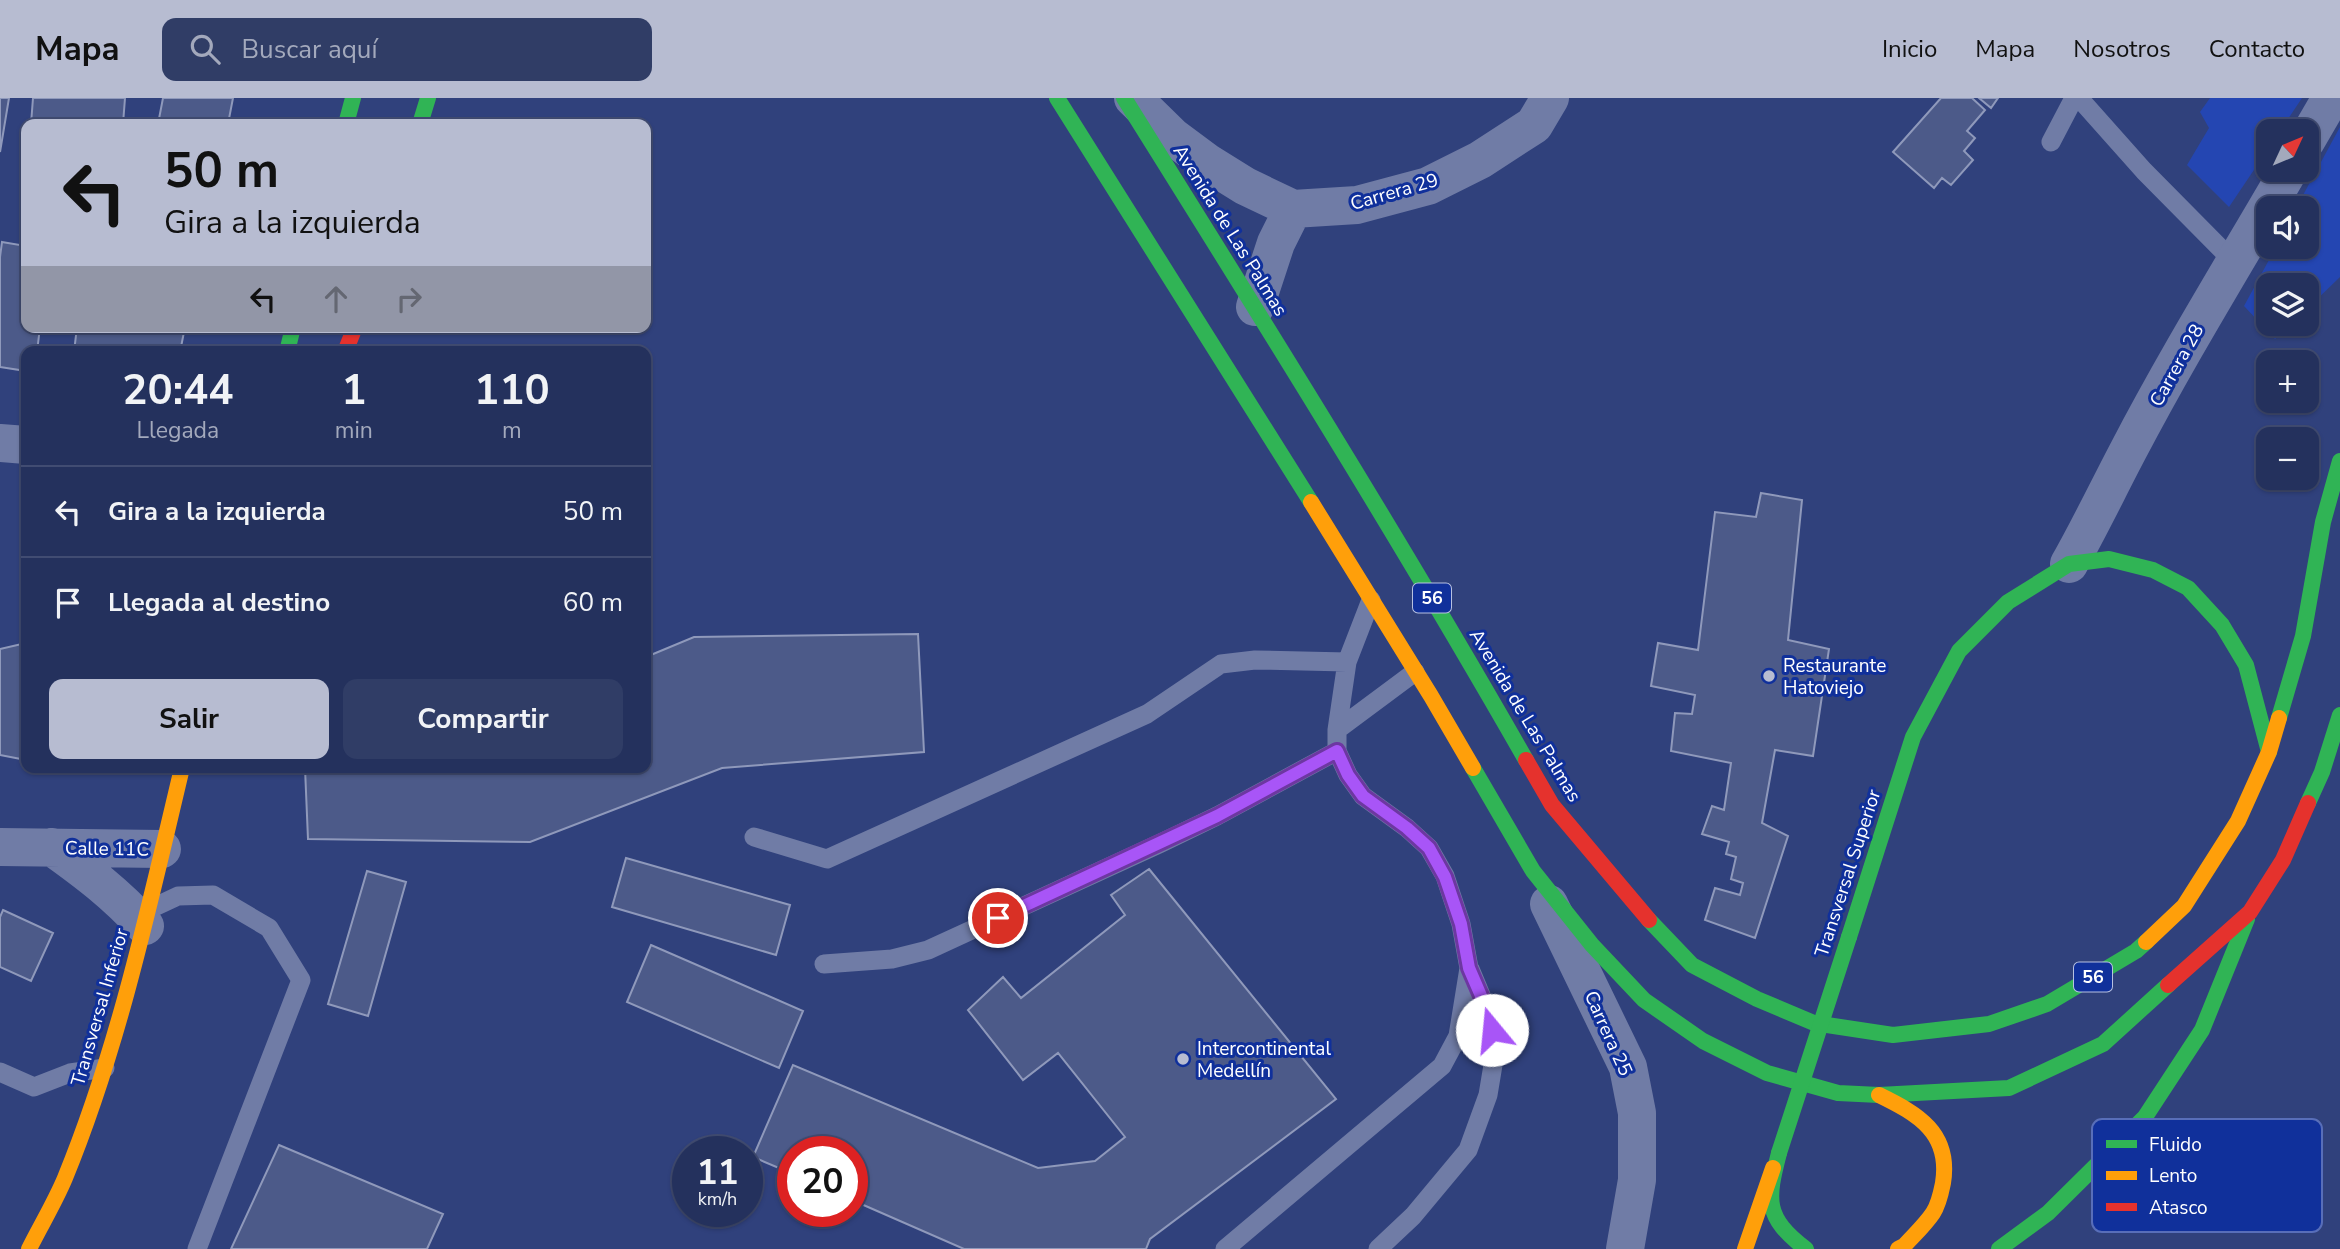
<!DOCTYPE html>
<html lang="es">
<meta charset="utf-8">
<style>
body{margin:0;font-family:"Nunito Sans",sans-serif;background:#303d66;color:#f1f3f6;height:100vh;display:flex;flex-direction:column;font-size:26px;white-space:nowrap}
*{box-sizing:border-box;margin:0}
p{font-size:23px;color:#a3a9bc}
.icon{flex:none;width:38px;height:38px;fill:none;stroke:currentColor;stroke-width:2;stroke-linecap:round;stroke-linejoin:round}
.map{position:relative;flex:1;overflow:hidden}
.panel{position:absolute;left:21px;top:248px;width:630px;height:427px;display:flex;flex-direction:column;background:#24315d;border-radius:14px;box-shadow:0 2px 5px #0004,0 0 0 2px #414c72}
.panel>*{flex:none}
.guide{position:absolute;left:21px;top:21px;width:630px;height:214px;border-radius:14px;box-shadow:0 2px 5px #0004,0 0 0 2px #414c72;background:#b7bcd1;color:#111;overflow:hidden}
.needle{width:46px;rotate:46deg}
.fabs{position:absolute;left:2256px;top:21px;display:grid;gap:14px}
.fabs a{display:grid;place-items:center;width:63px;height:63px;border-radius:14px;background:#24315d;box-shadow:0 2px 5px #0004,0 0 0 2px #414c72;font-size:35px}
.speed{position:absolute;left:672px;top:1038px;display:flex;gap:14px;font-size:35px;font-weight:700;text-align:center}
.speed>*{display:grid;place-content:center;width:91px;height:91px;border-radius:50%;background:#24315d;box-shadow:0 2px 5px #0004,0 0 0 2px #414c72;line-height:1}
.speed small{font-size:18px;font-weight:400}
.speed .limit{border:10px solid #d22;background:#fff;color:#111}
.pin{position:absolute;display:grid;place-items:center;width:60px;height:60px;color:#fff;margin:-30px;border:4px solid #fff;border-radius:50%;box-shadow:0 2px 7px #0007}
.me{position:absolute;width:77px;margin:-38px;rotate:343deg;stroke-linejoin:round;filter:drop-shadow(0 0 5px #0008)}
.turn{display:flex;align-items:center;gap:24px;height:147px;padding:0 28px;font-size:32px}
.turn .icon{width:91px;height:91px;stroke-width:2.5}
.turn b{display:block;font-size:49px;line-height:60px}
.lanes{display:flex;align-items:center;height:66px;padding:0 28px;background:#0003;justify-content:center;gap:35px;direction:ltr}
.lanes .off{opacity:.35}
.eta{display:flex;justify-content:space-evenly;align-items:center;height:119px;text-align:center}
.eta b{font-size:42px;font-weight:700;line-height:49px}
.button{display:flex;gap:14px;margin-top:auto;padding:14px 28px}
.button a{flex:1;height:80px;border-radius:14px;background:#b7bcd1;color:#111;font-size:28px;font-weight:700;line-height:80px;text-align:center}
.button a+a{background:#303d66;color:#f1f3f6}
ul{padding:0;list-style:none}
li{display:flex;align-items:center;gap:21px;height:91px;padding:0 28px;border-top:2px solid #414c72}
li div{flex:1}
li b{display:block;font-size:26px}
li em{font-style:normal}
header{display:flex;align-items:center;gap:42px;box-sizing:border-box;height:98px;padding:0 35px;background:#b7bcd1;color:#111}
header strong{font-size:33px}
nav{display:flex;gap:38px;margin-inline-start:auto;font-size:24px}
.search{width:490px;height:63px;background:#303d66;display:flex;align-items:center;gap:18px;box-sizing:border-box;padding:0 24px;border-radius:14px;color:#a3a9bc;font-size:26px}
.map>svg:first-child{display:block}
.green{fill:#2446b2}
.building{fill:#4c5a89;stroke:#8f99bb;stroke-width:2}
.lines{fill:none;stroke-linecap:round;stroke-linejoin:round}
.lane{stroke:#707ca6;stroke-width:19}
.street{stroke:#707ca6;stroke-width:38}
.fast{stroke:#30b455;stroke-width:16}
.slow{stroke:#ff9f0a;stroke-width:16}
.jam{stroke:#e5322d;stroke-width:16}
.fast-bridge{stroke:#30b455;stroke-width:16}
.route-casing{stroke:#6d37a1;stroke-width:18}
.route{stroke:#a855f7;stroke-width:12}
.poi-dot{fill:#b7bcd1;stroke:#10309b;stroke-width:2.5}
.labels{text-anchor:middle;stroke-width:6;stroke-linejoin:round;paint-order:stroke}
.shield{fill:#10309b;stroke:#b7c1e1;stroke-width:2}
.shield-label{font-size:18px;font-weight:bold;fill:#fff}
.street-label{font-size:19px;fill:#fff;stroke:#10309b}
.poi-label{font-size:19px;fill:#fff;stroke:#10309b;text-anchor:start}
.key{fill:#10309b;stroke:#586eb9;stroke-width:2}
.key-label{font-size:19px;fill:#fff}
</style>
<header>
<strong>Mapa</strong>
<div class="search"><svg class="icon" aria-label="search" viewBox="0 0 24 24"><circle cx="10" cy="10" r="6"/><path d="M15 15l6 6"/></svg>Buscar aquí</div>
<nav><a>Inicio</a><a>Mapa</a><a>Nosotros</a><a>Contacto</a></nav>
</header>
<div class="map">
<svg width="2340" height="1151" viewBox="0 0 2340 1151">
<rect width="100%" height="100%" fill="#30417c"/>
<path class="green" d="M2210 0H2302L2280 33H2268V51L2229 109 2187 67 2209 30 2200 14Z
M2340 29V179L2307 211 2306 187H2268V226H2291L2275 241 2244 208 2276 149H2306V110H2296Z"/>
<path class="building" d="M0 0H9L0 54Z
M33 0H125L123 26H31Z
M163 0H233L228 26H158Z
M1941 0H1972L1985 12 1967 33 1975 40 1964 53 1973 62 1951 87 1942 80 1934 90 1893 54Z
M1979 0H1998L1991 10Z
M2 144 26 148V229H40L37 254H26V273L0 269V159Z
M77 229H185L180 254H74Z
M1761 395 1802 402 1788 542 1829 551 1813 658 1775 652 1762 725 1788 738 1755 840 1705 822 1715 790 1740 797 1743 785 1731 781 1736 759 1726 756 1729 744 1702 736 1712 708 1724 712 1731 665 1671 653 1675 615 1692 616 1695 597 1651 588 1658 545 1698 552 1715 414 1756 419Z
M918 536 924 654 722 670 530 744 308 741 305 670H646V559L694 539Z
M26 545V662L0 657V551Z
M626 760 790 807 776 857 612 809Z
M1149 771 1336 1001 1150 1141 1146 1151H964L852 1102V1054H793V1076L753 1059 793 967 1038 1070 1095 1063 1125 1039 1058 955 1023 982 968 912 1003 879 1021 900 1125 817 1111 797Z
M367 773 406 784 368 918 328 906Z
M3 812 53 835 31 883 0 869V819Z
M651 847 803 913 779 970 627 904Z
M279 1047 443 1116 427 1151H231Z"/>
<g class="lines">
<path class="lane" d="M2079 0 2144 73 2234 164
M2051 44 2074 0
M1337 632 1415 574
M754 739 827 761 1147 616 1221 566 1255 562 1347 564
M148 812 178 798 213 797 269 830 301 882 197 1151
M824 866 892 861 928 852 1161 745 1217 718 1337 653
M0 974 34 989 70 975 105 970
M1225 1151 1442 968 1458 938 1469 870 1461 826 1445 778 1429 750 1407 730 1363 698 1348 677 1337 653V632L1347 564 1371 502
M1378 1151 1413 1118 1468 1052 1488 997 1496 949 1488 914 1470 871"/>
<path class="street" d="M1133 0 1173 39 1208 65 1245 88 1293 111 1357 107 1428 88 1480 62 1534 27 1550 0
M2306 43 2331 0
M1255 209 1276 145 1293 111
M0 345 26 347
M2069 466C2090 429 2108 391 2128 353 2178 257 2235 165 2289 72
M0 749 162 751
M52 749C87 774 116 796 145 828
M1549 806 1628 969 1637 1015V1082L1625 1151"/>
<path class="fast" d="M1057 0 1311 404
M1124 0C1261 219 1398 438 1526 662
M346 26 353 0
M420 26 428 0
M287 254 293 229
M2069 466 2109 461 2153 472 2188 490 2222 527 2246 567 2269 654
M2279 620 2303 538 2323 424 2340 363
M1473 670 1533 773 1592 847 1644 902 1703 943 1767 975 1838 995 1879 997 2009 990 2103 946 2168 887
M2308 705 2322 674 2340 617
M1649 822 1692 867 1757 901 1814 925 1893 937 1989 926 2047 906 2136 853 2146 844
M1849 839 1913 639 1959 553 2008 504 2069 466
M1779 1055C1767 1102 1764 1119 1806 1151
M1999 1151 2048 1115 2145 1019 2202 932 2247 821"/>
<path class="slow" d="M1311 404 1431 598 1473 670
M2146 844 2184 808 2238 723 2269 654 2279 620
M1879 997C1918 1016 1951 1035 1943 1085 1941 1095 1939 1106 1933 1115 1925 1127 1914 1137 1904 1148L1898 1151
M29 1151C41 1127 55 1104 65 1080 119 948 149 808 182 670
M1745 1151 1773 1070"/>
<path class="jam" d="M345 254 355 229
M1526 662 1552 707 1649 822
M2168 887 2250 814 2283 762 2308 705"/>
<path class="fast-bridge" d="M1779 1055 1849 839"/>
</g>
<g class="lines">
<defs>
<path id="route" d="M998 820 1217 718 1337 653 1348 677 1363 698 1407 730 1429 750 1445 779 1461 826 1469 870 1488 914 1492 932"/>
</defs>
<use href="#route" class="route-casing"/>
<use href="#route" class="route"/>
</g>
<g class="poi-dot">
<circle cx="1769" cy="578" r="7"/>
<circle cx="1183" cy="961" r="7"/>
</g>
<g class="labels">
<g class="shield">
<rect x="1413" y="485.5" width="38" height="29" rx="5"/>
<rect x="2074" y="864.5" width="38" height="29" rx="5"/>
</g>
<g class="shield-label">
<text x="1432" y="506">56</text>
<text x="2093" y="885">56</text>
</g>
<g class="street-label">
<text transform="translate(1394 93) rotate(-16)" y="7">Carrera 29</text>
<text transform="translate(1231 132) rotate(58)" y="7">Avenida de Las Palmas</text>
<text transform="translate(2176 267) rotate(-61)" y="7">Carrera 28</text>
<text transform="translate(1526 617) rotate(59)" y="7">Avenida de Las Palmas</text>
<text transform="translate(107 750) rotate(1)" y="7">Calle 11C</text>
<text transform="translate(1847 775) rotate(-72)" y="7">Transversal Superior</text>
<text transform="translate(99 909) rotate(-74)" y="7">Transversal Inferior</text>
<text transform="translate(1609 935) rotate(66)" y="7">Carrera 25</text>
</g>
<g class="poi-label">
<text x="1783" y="574">Restaurante<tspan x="1783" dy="22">Hatoviejo</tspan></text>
<text x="1197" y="957">Intercontinental<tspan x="1197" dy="22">Medellín</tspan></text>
</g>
</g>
<rect x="2092" y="1021" width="230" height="113" rx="10" class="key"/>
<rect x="2106" y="1042" width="31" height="8" fill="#30b455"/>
<rect x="2106" y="1073" width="31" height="9" fill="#ff9f0a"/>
<rect x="2106" y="1105" width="31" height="8" fill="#e5322d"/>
<g class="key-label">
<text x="2149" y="1053">Fluido</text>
<text x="2149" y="1084">Lento</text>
<text x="2149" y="1116">Atasco</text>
</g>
</svg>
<div class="fabs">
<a><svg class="needle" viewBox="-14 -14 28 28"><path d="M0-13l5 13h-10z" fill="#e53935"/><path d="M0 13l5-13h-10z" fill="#a3a9bc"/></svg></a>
<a><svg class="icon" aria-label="sound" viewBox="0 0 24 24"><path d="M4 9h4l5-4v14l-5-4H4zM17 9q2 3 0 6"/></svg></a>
<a><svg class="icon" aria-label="layers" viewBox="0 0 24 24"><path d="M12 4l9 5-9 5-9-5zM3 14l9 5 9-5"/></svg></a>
<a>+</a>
<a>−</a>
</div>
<div class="speed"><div>11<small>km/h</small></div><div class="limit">20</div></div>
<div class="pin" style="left:998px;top:820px;background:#d93025"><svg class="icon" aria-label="arrive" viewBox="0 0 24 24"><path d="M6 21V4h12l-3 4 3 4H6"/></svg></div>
<svg class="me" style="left:1492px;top:932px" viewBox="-20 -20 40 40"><circle r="19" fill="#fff"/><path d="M0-13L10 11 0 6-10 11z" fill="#a855f7"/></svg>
<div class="guide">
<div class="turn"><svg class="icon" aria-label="left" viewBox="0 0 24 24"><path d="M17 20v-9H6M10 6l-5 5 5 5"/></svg><div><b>50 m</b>Gira a la izquierda</div></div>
<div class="lanes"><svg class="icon" aria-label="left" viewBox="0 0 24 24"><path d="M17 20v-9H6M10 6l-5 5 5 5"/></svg><svg class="icon off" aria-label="ahead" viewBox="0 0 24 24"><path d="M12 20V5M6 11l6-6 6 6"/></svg><svg class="icon off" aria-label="right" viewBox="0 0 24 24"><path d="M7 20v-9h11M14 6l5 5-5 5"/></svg></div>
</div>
<section class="panel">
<div class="eta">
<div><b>20:44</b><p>Llegada</p></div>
<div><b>1</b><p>min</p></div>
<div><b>110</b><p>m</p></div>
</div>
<ul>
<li><svg class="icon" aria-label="left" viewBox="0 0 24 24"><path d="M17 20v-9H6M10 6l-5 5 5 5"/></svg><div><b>Gira a la izquierda</b></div><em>50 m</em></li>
<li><svg class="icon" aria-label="arrive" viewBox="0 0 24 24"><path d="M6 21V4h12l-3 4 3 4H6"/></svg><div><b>Llegada al destino</b></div><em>60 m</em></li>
</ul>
<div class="button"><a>Salir</a><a>Compartir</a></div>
</section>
</div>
